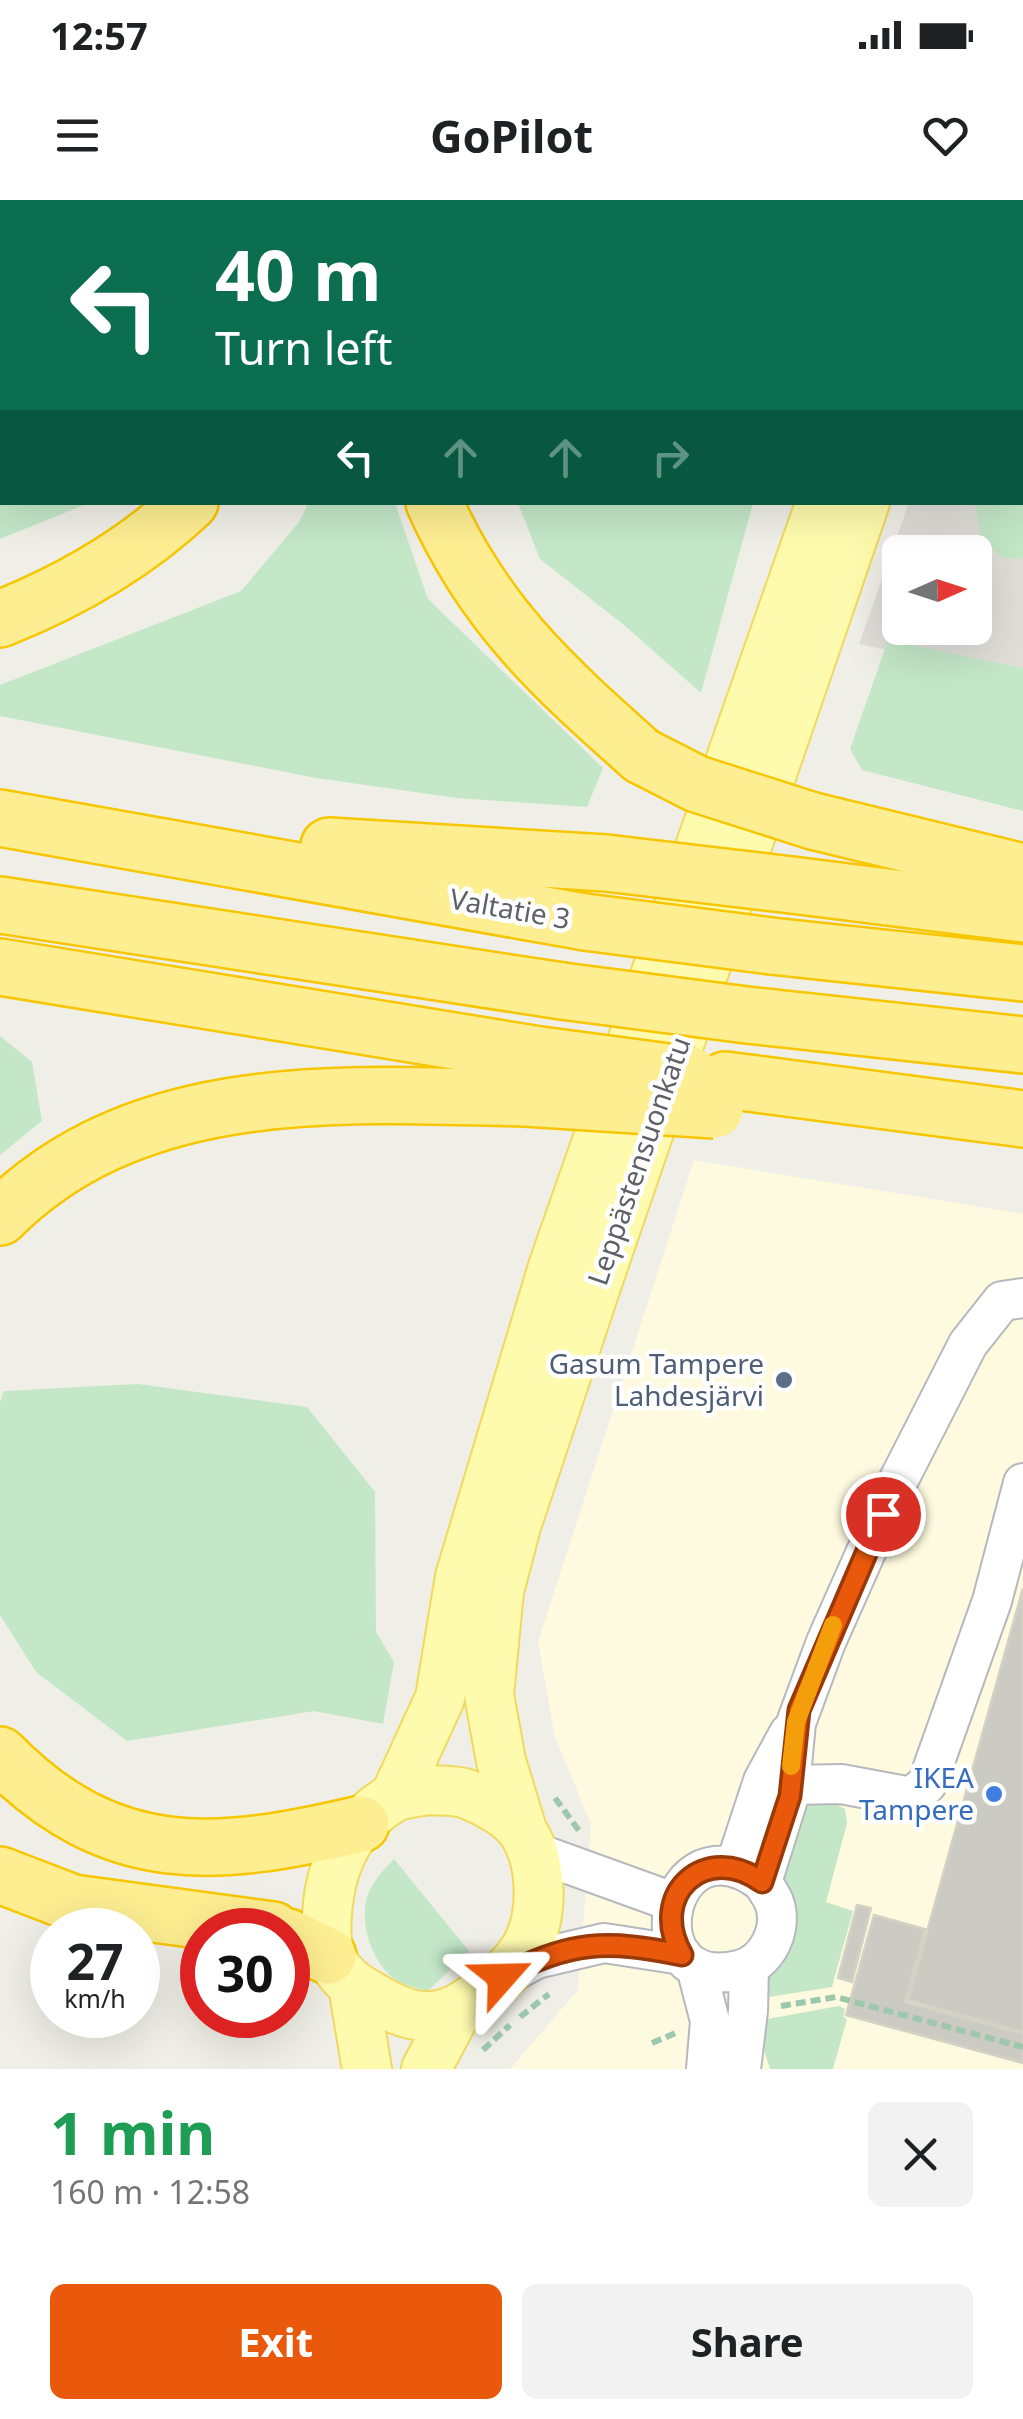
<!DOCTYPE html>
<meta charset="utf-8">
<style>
body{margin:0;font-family:"Noto Sans",sans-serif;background:#f2f2f2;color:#202124;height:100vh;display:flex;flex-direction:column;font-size:38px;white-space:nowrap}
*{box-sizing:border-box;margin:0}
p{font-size:32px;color:#757577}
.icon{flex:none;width:55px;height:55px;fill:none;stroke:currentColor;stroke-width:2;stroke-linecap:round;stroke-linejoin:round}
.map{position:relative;height:1869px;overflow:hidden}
.panel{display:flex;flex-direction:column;background:#fff;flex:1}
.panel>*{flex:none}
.top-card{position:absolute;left:0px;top:0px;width:1025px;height:305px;box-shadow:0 10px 40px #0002;background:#0b6e4f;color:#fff;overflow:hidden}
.needle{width:65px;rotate:87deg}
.tools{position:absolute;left:882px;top:335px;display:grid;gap:20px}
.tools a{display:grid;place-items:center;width:110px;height:110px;border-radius:15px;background:#fff;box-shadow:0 10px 40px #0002;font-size:50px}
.speed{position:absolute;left:30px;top:1708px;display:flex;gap:20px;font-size:50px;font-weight:700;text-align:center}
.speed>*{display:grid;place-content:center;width:130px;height:130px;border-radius:50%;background:#fff;box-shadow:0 10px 40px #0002;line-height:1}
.speed small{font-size:25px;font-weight:400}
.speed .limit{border:15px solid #d22;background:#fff;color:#111}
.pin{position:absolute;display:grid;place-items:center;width:85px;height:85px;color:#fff;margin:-42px;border:5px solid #fff;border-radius:50%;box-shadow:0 2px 10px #0007}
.me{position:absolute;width:110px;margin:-55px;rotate:65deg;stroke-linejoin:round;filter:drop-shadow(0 0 8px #0008)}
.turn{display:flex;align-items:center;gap:35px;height:210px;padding:0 50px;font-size:45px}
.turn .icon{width:130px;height:130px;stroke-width:2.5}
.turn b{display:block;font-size:70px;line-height:85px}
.lanes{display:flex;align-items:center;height:95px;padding:0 50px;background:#0003;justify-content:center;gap:50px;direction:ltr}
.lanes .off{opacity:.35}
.round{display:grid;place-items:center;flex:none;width:105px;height:105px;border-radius:15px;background:#f2f2f2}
.overview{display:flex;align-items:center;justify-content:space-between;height:170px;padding:0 50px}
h1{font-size:60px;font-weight:700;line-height:75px;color:#1e9e55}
.action{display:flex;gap:20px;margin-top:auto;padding:20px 50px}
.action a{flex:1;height:115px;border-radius:15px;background:#ea580c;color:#fff;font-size:40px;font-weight:700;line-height:115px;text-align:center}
.action a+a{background:#f2f2f2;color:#202124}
.status{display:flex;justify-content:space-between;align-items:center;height:70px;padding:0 50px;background:#fff;direction:ltr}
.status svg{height:28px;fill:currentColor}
header{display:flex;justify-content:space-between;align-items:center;height:130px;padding:0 50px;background:#fff;font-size:45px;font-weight:700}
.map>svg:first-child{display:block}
.commercial{fill:#fefadf}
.industrial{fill:#dfded9;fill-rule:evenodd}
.green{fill:#c4e7c8}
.building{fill:#cbcac3;stroke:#d5d2c5;stroke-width:2.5}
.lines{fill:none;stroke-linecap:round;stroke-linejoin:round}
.minor-casing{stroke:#b7b8bd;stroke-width:42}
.major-casing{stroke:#f1d95f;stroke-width:52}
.highway-casing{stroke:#f7c601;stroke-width:60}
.path{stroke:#9dc8ae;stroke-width:6;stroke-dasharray:10 5;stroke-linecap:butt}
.minor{stroke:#fff;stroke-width:38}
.major{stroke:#fffbae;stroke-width:48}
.highway{stroke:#fdee92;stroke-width:55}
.highway-bridge-casing{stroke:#f7c601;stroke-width:60;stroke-linecap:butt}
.highway-bridge{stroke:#fdee92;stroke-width:55}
.route-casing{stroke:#983908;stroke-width:25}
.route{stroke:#ea580c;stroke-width:18}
.slow{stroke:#f59e0b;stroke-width:18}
.service-dot{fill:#5c6f8a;stroke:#fff;stroke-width:4}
.shop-dot{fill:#3f7fe0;stroke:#fff;stroke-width:4}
.labels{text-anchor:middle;stroke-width:9;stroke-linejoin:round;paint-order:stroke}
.street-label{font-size:28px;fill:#5e6167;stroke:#fff}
.service-label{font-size:28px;fill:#4e5e75;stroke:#fff;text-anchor:end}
.shop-label{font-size:28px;fill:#366cbe;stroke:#fff;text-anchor:end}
</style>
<div class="status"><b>12:57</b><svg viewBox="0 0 49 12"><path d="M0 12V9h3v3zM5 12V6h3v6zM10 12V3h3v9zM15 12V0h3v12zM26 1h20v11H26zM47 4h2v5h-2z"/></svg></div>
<header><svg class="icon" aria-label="menu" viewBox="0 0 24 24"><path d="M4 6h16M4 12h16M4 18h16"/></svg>GoPilot<svg class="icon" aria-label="heart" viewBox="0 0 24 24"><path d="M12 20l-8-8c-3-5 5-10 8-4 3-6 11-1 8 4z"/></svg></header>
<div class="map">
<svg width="1023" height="1869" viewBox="0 0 1023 1869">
<rect width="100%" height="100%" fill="#f0efe7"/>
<path class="commercial" d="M694 960 1023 1014V1869H510L578 1790 591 1624 555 1537 538 1442Z"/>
<path class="industrial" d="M1001 0H1023V478L859 444 909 303 1022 302V2H1000ZM900 352H975V428H900Z"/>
<path class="green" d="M0 0H303L2 2V302L89 303 0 339Z
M494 0H847L493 2Z
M1023 163V359L1003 358 981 338 975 303 1022 302Z
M309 302 395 303 428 399 603 568 587 607 457 598 316 578 0 516V485L241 391 299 322Z
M518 303H753L701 493 624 425 540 359Z
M888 440 1023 468V611L862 570 850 549Z
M0 836 32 862 42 921 0 955Z
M138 1184 307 1207 375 1292 376 1432 394 1462 383 1524 314 1511 127 1541 36 1472 0 1415V1202L4 1191Z
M830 1601 845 1609 847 1623 826 1702 853 1711 832 1787 763 1798 762 1784 783 1764 796 1735 795 1708 781 1673 800 1610 812 1602Z
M394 1659 469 1751 428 1791C418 1788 406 1786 398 1781 373 1766 359 1725 367 1697 372 1682 384 1669 394 1659Z
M839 1806 845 1809 843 1817 847 1819 833 1869H770L762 1844V1820Z"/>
<path class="building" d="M1023 1388V1832L908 1800Z
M857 1705 871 1708 852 1782 838 1778Z
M874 1715 925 1729 905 1802 1023 1834V1863L846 1815Z"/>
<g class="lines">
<defs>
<path id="minor" d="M790 1585 841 1584 911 1597 927 1584 992 1401 1023 1283
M532 1651 673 1702
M732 1667 739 1654 763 1581 789 1533
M762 1682C665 1611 630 1796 739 1770 767 1763 784 1729 774 1702 771 1695 766 1688 762 1682L789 1596 796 1523 826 1442 894 1289 968 1144 1002 1101 1023 1098
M696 1767 710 1821 706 1869
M505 1776 536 1759 604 1743 682 1755
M741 1869 748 1811 749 1768"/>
<path id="major" d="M923 2 924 0
M966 2 967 0
M430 1590C442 1591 456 1590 467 1594 486 1601 512 1615 523 1632 543 1663 544 1717 525 1749 514 1766 499 1780 483 1792 465 1805 452 1815 429 1816 406 1817 385 1804 366 1793 327 1771 323 1745 328 1703 333 1659 353 1621 393 1598 403 1593 418 1592 430 1590Z
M395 1596 440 1498 460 1377 553 1067 821 302
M522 1630 501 1561 489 1495 499 1391 516 1326 597 1083 865 302
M353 1786 367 1869
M426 1869 457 1811"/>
<path id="highway" d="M351 2 352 0
M410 2 411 0
M434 302C484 415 552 476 642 556
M0 419C70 391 135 354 190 302
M0 618 585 722
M813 621 1023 672
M329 646 606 663
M792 685 1023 714
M0 705 562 791
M771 746 1023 773
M0 767 540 855
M747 815 1023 845
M725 880 1023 919
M0 1017C139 878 344 894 525 898
M0 1555C112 1669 217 1658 361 1624
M0 1675 73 1703 273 1730
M288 1737 328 1756"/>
</defs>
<use href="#minor" class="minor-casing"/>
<use href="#major" class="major-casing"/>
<use href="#highway" class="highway-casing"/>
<path class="path" d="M203 2 204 0
M0 234 2 232
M555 1598 580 1632
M781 1806 836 1797 1023 1847
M520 1817 549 1794
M652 1843 678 1832
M483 1850 510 1825"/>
<use href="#minor" class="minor"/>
<use href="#major" class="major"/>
<use href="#highway" class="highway"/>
<defs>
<path id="highway-bridge" d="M642 556 697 584 813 621
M606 663 792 685
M585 722 771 746
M562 791 747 815
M540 855 691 875
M525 898 715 910"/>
</defs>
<use href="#highway-bridge" class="highway-bridge-casing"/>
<use href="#highway-bridge" class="highway-bridge"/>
</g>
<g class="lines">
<defs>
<path id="route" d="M502 1777C570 1740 608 1740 682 1755 647 1694 706 1641 762 1682L790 1596 799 1510 883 1314"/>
</defs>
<use href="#route" class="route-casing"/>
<use href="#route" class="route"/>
<path class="slow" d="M791 1566 796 1522 833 1425"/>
</g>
<circle class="service-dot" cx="784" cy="1180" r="10"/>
<circle class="shop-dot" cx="994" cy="1594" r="10"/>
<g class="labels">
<g class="street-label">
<text transform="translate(510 709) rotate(10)" y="10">Valtatie 3</text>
<text transform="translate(639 961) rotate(-71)" y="10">Leppästensuonkatu</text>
</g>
<g class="service-label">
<text x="764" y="1174">Gasum Tampere<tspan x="764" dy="32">Lahdesjärvi</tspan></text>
</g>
<g class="shop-label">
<text x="974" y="1588">IKEA<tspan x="974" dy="32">Tampere</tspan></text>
</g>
</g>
</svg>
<div class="tools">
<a><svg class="needle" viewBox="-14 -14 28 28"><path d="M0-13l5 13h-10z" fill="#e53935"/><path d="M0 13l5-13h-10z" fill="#757577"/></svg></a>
</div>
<div class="speed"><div>27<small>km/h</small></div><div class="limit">30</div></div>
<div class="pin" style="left:883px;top:1314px;background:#d93025"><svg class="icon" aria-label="arrive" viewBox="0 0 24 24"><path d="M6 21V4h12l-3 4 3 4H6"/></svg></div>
<svg class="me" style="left:502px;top:1777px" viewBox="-20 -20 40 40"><path d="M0-17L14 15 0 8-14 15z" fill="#ea580c" stroke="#fff" stroke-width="4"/></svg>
<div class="top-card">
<div class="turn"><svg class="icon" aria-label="left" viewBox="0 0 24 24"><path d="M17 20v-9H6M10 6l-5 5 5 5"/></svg><div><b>40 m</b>Turn left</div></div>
<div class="lanes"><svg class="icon" aria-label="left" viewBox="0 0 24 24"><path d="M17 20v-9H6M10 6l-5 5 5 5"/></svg><svg class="icon off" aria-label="ahead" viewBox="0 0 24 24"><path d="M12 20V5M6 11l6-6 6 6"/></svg><svg class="icon off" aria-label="ahead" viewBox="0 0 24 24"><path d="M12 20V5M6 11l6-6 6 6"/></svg><svg class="icon off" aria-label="right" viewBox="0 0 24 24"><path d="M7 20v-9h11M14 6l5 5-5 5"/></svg></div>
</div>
</div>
<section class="panel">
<div class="overview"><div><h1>1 min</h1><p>160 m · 12:58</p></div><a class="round"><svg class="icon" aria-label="close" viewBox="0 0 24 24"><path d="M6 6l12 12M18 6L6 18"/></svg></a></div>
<div class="action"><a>Exit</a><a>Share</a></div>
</section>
